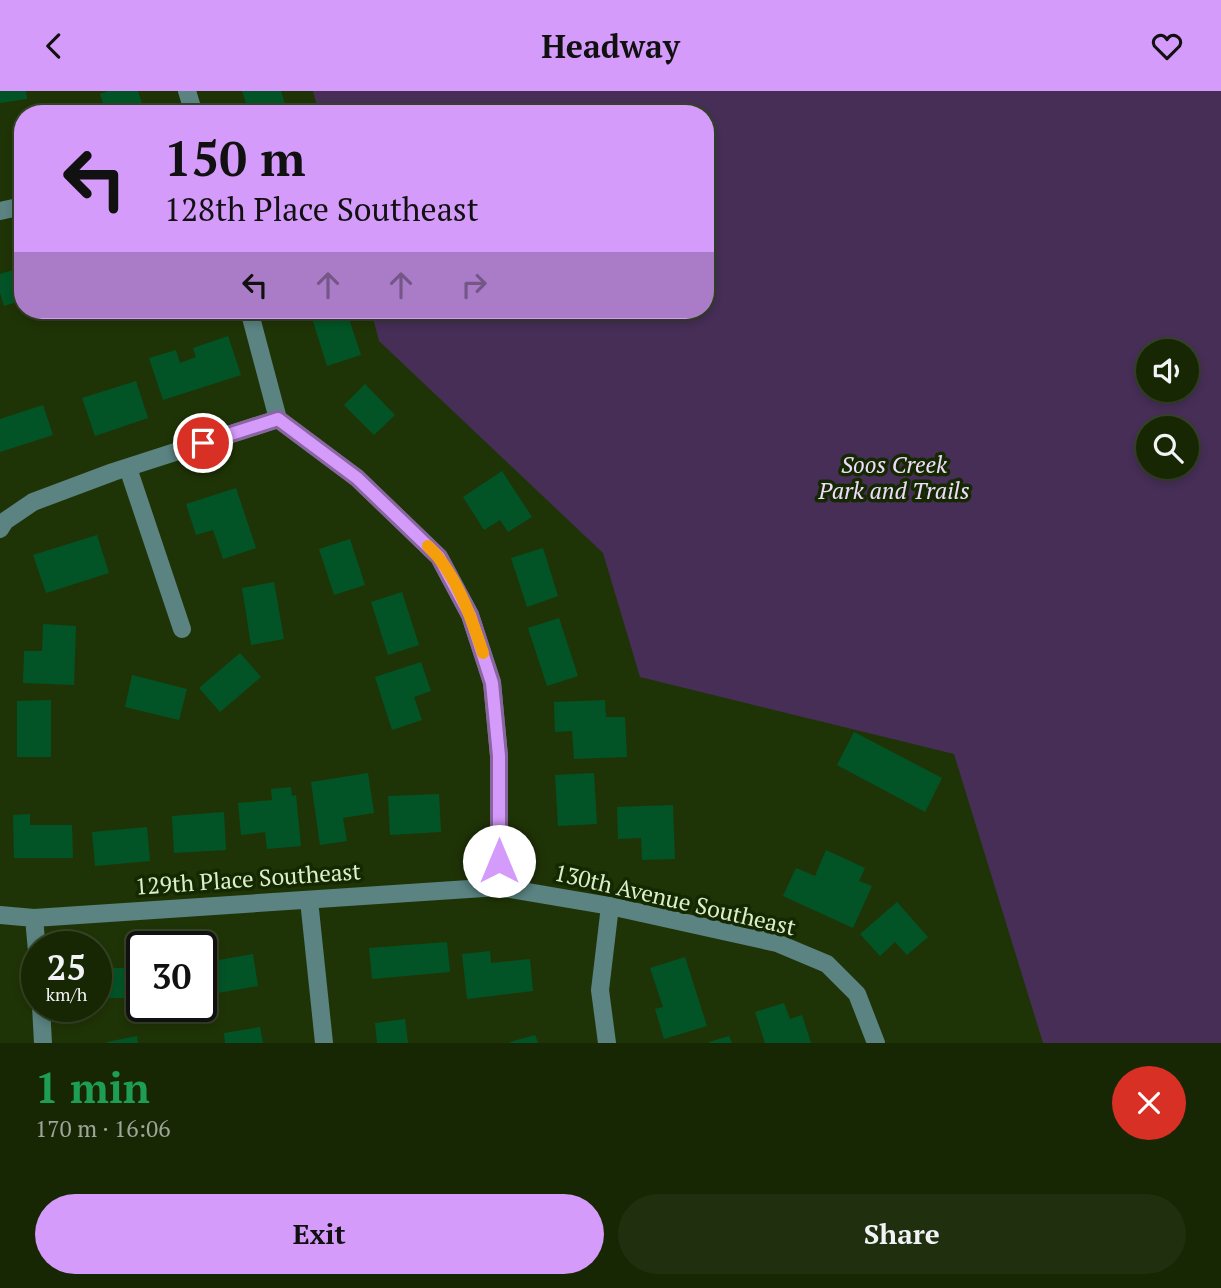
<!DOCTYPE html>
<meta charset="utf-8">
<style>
body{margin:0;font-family:"PT Serif",serif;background:#202f0e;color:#f1f3f6;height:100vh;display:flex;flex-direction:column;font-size:26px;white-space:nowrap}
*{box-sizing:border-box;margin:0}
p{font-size:23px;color:#9ea59a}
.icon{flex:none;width:38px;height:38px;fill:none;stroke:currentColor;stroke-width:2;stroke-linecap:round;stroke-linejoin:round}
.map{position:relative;height:952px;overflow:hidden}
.sheet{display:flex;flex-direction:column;background:#172704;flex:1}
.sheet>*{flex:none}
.hud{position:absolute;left:14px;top:14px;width:700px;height:214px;border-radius:28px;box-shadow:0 4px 10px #0003,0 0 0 2px #364426;background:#d59bfa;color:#111;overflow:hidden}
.buttons{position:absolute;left:1136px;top:248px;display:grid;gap:14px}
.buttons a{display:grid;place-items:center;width:63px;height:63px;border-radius:50%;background:#172704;box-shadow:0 4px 10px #0003,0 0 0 2px #364426;font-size:35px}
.speed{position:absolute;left:21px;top:840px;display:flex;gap:14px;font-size:35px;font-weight:700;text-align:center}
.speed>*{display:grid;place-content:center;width:91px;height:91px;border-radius:50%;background:#172704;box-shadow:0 4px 10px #0003,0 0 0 2px #364426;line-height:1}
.speed small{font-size:18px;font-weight:400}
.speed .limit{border:4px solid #111;border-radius:10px;background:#fff;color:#111}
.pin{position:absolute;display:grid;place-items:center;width:60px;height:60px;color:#fff;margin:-30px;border:4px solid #fff;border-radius:50%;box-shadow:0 2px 7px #0007}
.me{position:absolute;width:77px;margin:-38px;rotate:0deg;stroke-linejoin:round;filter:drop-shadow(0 0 5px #0008)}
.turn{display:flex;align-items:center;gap:24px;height:147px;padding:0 35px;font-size:32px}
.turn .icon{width:91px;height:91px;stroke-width:2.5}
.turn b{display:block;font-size:49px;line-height:60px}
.lanes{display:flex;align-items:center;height:66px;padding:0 35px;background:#0003;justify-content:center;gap:35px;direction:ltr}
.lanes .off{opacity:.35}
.round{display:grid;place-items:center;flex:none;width:74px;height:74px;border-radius:37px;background:#202f0e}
.headline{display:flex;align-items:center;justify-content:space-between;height:119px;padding:0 35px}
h1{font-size:42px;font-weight:700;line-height:52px;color:#1e9e55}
.action{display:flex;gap:14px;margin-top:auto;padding:14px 35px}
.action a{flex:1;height:80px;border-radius:42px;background:#d59bfa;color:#111;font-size:28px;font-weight:700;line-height:80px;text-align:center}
.action a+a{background:#202f0e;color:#f1f3f6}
header{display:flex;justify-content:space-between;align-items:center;height:91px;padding:0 35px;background:#d59bfa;color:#111;font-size:32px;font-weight:700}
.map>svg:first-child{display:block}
.green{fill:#462e56;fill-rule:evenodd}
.building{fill:#025426}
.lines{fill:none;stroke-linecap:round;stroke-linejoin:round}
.minor{stroke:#5a8381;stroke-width:18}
.route-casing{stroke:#8a65a2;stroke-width:18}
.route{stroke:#d59bfa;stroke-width:12}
.slow{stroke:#f59e0b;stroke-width:12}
.labels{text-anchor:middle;stroke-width:7;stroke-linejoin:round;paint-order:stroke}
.park-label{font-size:23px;font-style:italic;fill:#f0dbff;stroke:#152900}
.street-label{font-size:23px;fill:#dceece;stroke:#152900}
</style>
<header><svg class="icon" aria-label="back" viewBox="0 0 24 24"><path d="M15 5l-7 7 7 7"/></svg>Headway<svg class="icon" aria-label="heart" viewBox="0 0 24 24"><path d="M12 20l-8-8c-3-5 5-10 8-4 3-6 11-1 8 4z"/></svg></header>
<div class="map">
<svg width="1221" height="952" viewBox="0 0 1221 952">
<rect width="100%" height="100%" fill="#1f3406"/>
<path class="green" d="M313 0H1221V952H1043L954 663 640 586 603 462 379 250 371 219H705V23H319ZM1148 261H1186V299H1148ZM1148 338H1186V376H1148Z"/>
<path class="building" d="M0 0H26L27 8 0 12Z
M108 0H138L145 23H106L100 3Z
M242 0H281L288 23H250Z
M23 176V209L4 215 0 202V183Z
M317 219H346L361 264 327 275 310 221Z
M228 245 241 284 163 309 149 267 176 259 180 272 196 266 193 257Z
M136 290 148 327 95 345 82 307Z
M365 293 395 324 374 344 344 314Z
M43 314 53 344 0 361V328Z
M502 380 532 426 508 441 500 429 484 439 463 406Z
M236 397 256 457 223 468 213 439 196 444 186 413Z
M97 444 109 482 46 502 33 464Z
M350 448 365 494 334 504 319 458Z
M543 457 558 505 527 516 511 467Z
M274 491 284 548 251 554 242 497Z
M402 501 419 554 388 564 371 511Z
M559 527 578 585 547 595 528 537Z
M43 533 76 535 74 594 23 592 24 560H42Z
M240 562 261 586 220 621 199 597Z
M421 571 431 600 414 606 422 629 392 639 375 586Z
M132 584 187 598 179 629 125 616Z
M51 609V666H17V610Z
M605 609 606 626H625L627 666 574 668 572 640 555 641 554 611Z
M854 641 942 687 925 721 837 674Z
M368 682 374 722 343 727 347 750 320 754 311 691Z
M594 682 597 733 558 735 555 684Z
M291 696 292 705 296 704 301 755 267 758 265 741 241 744 238 712 272 709 271 698Z
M439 703 441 741 390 744 388 705Z
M673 714 675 768 642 769 641 747 618 748 617 716Z
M224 721 226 759 174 762 172 725Z
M30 723V734H72L73 767H14L13 724Z
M147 736 150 770 95 775 92 741Z
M826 759 865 777 859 790 872 795 853 837 783 805 796 777 815 785Z
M897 811 928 846 907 864 895 851 880 865 860 843Z
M447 851 450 881 372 888 369 857Z
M490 860 491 872 530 868 533 900 467 908 462 863Z
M253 863 258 895 201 905V872Z
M685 866 707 935 664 948 655 918 663 916 650 877Z
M96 877H142V907H96Z
M784 912 790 928 802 924 811 952H765L755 921Z
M405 928 408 952H377L375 932Z
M260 936 263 952H225L224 942Z
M535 944 538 952H510V951Z
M137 945 138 952H107V951Z
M729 945 732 952H709V951Z"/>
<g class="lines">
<path class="minor" d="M187 0 194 23
M0 120 23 115
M249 219 278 328 357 387 439 466 470 524 492 591 499 665V796
M128 377 182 538
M0 438 5 430 33 411 113 381 278 328
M309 809 324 952
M0 824 34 827 499 796 610 815 777 852 827 873 857 903 876 952
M34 827 37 860
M41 915 43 952
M607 952 600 899 610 815"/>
</g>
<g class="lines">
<defs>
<path id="route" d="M203 352 278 328 357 387 439 466 470 524 492 592 499 665V770"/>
</defs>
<use href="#route" class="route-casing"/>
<use href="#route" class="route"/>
<path class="slow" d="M428 455C456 482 471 526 483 562"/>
</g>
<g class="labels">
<g class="park-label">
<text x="894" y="382">Soos Creek<tspan x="894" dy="26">Park and Trails</tspan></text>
</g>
<g class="street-label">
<text transform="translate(248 788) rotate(-4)" y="8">129th Place Southeast</text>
<text transform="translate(675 809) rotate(13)" y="8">130th Avenue Southeast</text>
</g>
</g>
</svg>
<div class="buttons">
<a><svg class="icon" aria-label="sound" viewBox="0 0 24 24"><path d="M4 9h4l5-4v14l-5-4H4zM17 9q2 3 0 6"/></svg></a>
<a><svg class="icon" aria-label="search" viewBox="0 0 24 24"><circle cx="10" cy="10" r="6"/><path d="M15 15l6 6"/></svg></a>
</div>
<div class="speed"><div>25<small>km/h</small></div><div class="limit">30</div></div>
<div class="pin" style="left:203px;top:352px;background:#d93025"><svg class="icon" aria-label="arrive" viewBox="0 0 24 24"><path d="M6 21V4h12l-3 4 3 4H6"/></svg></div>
<svg class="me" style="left:499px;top:770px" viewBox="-20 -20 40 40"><circle r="19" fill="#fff"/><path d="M0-13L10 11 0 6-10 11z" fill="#d59bfa"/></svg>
<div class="hud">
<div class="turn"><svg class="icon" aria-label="left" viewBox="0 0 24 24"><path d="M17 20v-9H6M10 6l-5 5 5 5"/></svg><div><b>150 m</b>128th Place Southeast</div></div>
<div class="lanes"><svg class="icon" aria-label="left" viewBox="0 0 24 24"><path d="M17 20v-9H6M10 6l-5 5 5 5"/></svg><svg class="icon off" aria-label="ahead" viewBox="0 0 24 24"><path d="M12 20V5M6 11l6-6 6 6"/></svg><svg class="icon off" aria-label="ahead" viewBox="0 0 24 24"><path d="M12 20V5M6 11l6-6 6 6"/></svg><svg class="icon off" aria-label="right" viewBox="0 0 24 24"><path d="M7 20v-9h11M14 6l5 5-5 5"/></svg></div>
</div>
</div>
<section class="sheet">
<div class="headline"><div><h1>1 min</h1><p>170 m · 16:06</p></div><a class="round" style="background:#d93025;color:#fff"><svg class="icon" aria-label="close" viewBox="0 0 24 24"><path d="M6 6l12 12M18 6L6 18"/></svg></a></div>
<div class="action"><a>Exit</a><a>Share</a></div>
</section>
